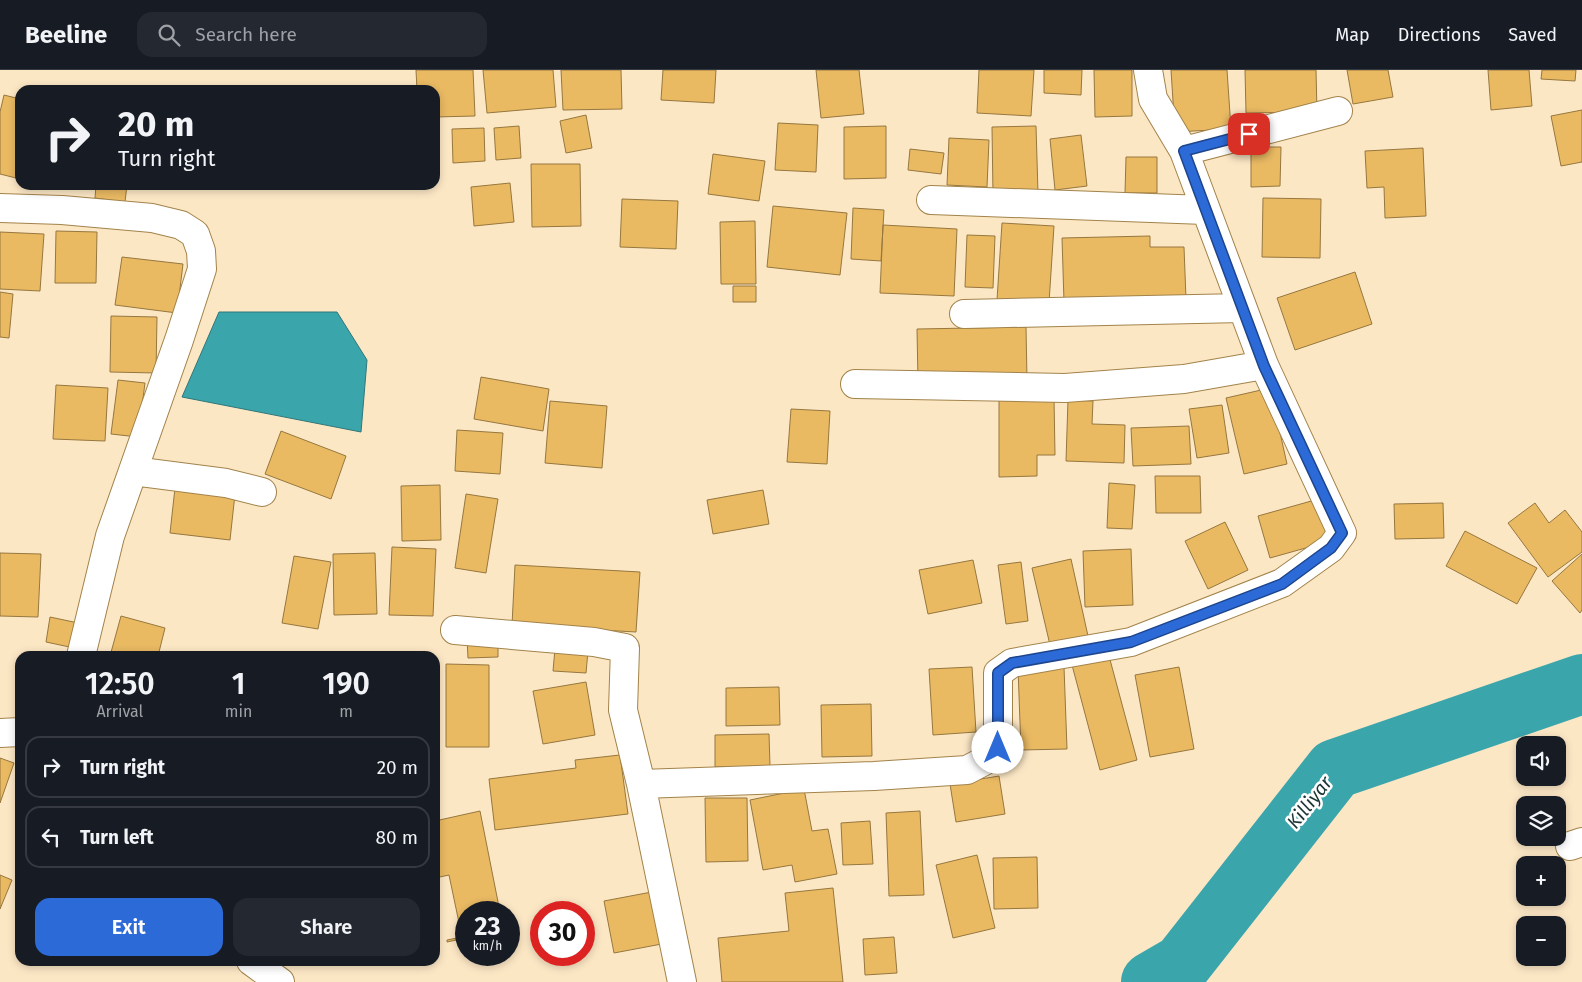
<!DOCTYPE html>
<meta charset="utf-8">
<style>
body{margin:0;font-family:"Fira Sans",sans-serif;background:#242831;color:#f1f3f6;height:100vh;display:flex;flex-direction:column;font-size:19px;white-space:nowrap}
*{box-sizing:border-box;margin:0}
p{font-size:16px;color:#9ea1a6}
.icon{flex:none;width:28px;height:28px;fill:none;stroke:currentColor;stroke-width:2;stroke-linecap:round;stroke-linejoin:round}
.map{position:relative;flex:1;overflow:hidden}
.sheet{position:absolute;left:15px;top:581px;width:425px;height:315px;display:flex;flex-direction:column;background:#171b24;border-radius:15px;box-shadow:0 2px 8px #0003}
.sheet>*{flex:none}
.top-card{position:absolute;left:15px;top:15px;width:425px;height:105px;border-radius:15px;box-shadow:0 2px 8px #0003;background:#171b24;color:#f1f3f6;overflow:hidden}
.controls{position:absolute;left:1516px;top:666px;display:grid;gap:10px}
.controls a{display:grid;place-items:center;width:50px;height:50px;border-radius:10px;background:#171b24;box-shadow:0 2px 8px #0003;font-size:25px}
.speed{position:absolute;left:455px;top:831px;display:flex;gap:10px;font-size:25px;font-weight:700;text-align:center}
.speed>*{display:grid;place-content:center;width:65px;height:65px;border-radius:50%;background:#171b24;box-shadow:0 2px 8px #0003;line-height:1}
.speed small{font-size:12px;font-weight:400}
.speed .limit{border:8px solid #d22;background:#fff;color:#111}
.pin{position:absolute;display:grid;place-items:center;width:42px;height:42px;color:#fff;margin:-21px;border-radius:10px;box-shadow:0 2px 8px #0006}
.me{position:absolute;width:55px;margin:-28px;rotate:0deg;stroke-linejoin:round;filter:drop-shadow(0 0 4px #0008)}
.turn{display:flex;align-items:center;gap:18px;height:105px;padding:0 20px;font-size:22px}
.turn .icon{width:65px;height:65px;stroke-width:2.5}
.turn b{display:block;font-size:35px;line-height:42px}
.eta{display:flex;justify-content:space-evenly;align-items:center;height:85px;text-align:center}
.eta b{font-size:30px;font-weight:600;line-height:35px}
.button{display:flex;gap:10px;margin-top:auto;padding:10px 20px}
.button a{flex:1;height:58px;border-radius:15px;background:#2c6ad7;color:#fff;font-size:20px;font-weight:600;line-height:58px;text-align:center}
.button a+a{background:#242831;color:#f1f3f6}
ul{padding:0;list-style:none}
li{display:flex;align-items:center;gap:15px;height:62px;margin:0 10px 8px;padding:0 10px;border:2px solid #363941;border-radius:15px}
li div{flex:1}
li b{display:block;font-size:19px}
li em{font-style:normal}
header{display:flex;align-items:center;gap:30px;box-sizing:border-box;height:70px;padding:0 25px;background:#171b24;border-bottom:1px solid #363941}
header strong{font-size:24px}
nav{display:flex;gap:28px;margin-inline-start:auto;font-size:18px}
.search{width:350px;height:45px;background:#242831;display:flex;align-items:center;gap:12px;box-sizing:border-box;padding:0 18px;border-radius:15px;color:#9ea1a6;font-size:19px}
.map>svg:first-child{display:block}
.water{fill:#3ba5ac;stroke:#307778}
.lines{fill:none;stroke-linecap:round;stroke-linejoin:round}
.river{stroke:#3ba5ac;stroke-width:60}
.building{fill:#eaba63;stroke:#96773e}
.minor-casing{stroke:#a2834a;stroke-width:30}
.minor{stroke:#fff;stroke-width:28}
.route-casing{stroke:#1d458c;stroke-width:12}
.route{stroke:#2c6ad7;stroke-width:9}
.labels{text-anchor:middle;stroke-width:5;stroke-linejoin:round;paint-order:stroke}
.water-label{font-size:19px;font-style:italic;fill:#1c3436;stroke:#fff}
</style>
<header>
<strong>Beeline</strong>
<div class="search"><svg class="icon" aria-label="search" viewBox="0 0 24 24"><circle cx="10" cy="10" r="6"/><path d="M15 15l6 6"/></svg>Search here</div>
<nav><a>Map</a><a>Directions</a><a>Saved</a></nav>
</header>
<div class="map">
<svg width="1582" height="912" viewBox="0 0 1582 912">
<rect width="100%" height="100%" fill="#fce7c5"/>
<path class="water" d="M219 242H337L367 290 361 362 182 327Z"/>
<g class="lines">
<path class="river" d="M1151 912 1182 894 1335 699 1582 614"/>
</g>
<path class="building" d="M416 0H473L475 46 435 47V20H417Z
M483 0H553L556 37 487 43Z
M561 0H621L622 39 563 40Z
M663 0H716L714 33 661 30Z
M816 0H859L864 44 821 48Z
M979 0H1034L1031 46 977 43Z
M1044 0H1082L1081 25 1044 23Z
M1094 0H1132V46L1095 47Z
M1171 0H1227L1231 59 1175 62Z
M1245 0H1316L1317 42 1246 43Z
M1347 0H1388L1393 27 1353 34Z
M1488 0H1529L1532 36 1491 40Z
M1542 0H1576L1575 11 1541 9Z
M4 25 20 29V109L0 104V42Z
M1582 40V92L1561 96 1551 46Z
M586 45 592 78 566 83 560 51Z
M778 53 818 55 816 102 775 100Z
M519 56 521 88 496 90 494 58Z
M886 56V108L844 109V57Z
M1036 56 1038 123 993 125 992 57Z
M484 58 485 91 453 93 452 59Z
M1081 65 1087 116 1055 120 1050 69Z
M949 68 989 70 987 117 947 115Z
M1251 77H1281L1280 116 1251 117Z
M1423 78 1426 146 1385 148 1384 117 1367 118 1365 81Z
M910 79 944 83 941 104 908 100Z
M713 84 765 91 759 131 708 124Z
M1126 87H1157V123H1125Z
M531 94H580L581 156 532 157Z
M510 113 514 152 474 156 471 117Z
M96 115H127L125 132 95 128Z
M1263 128 1321 129 1320 188 1262 187Z
M622 129 678 131 676 179 620 177Z
M773 136 847 143 840 205 767 197Z
M853 138 884 140 881 191 851 189Z
M755 151 756 214H721L720 152Z
M1002 153 1054 156 1049 233 997 230Z
M883 155 957 159 954 226 880 223Z
M56 161 97 162 96 213H55Z
M0 162 44 164 40 221 0 219Z
M967 165 995 166 993 218 965 217Z
M1150 166V177H1184L1186 229 1064 232 1062 168Z
M122 187 183 194 177 243 115 235Z
M1355 202 1372 254 1295 280 1277 228Z
M733 216H756V232H733Z
M0 222 13 224 9 268 0 267Z
M111 246 157 247 156 303 110 302Z
M1026 257 1027 310 918 311 917 259Z
M481 307 549 319 543 361 474 349Z
M118 310 145 313 138 367 111 364Z
M56 315 108 318 105 371 53 369Z
M1270 318 1287 394 1244 404 1226 328Z
M1054 328 1055 385H1037V406L999 407V329Z
M1068 330 1093 331 1092 354 1125 355 1124 393 1066 391Z
M550 331 607 336 602 398 545 393Z
M1222 335 1229 383 1197 388 1189 339Z
M791 339 830 341 827 394 787 392Z
M1189 356 1191 394 1133 396 1131 358Z
M457 360 503 363 500 404 455 401Z
M281 361 346 386 331 429 265 404Z
M1155 406H1200L1201 443H1156Z
M1109 413 1135 415 1132 459 1107 458Z
M440 415 441 470 402 471 401 416Z
M175 418 235 424 230 470 170 463Z
M763 420 769 454 713 464 707 430Z
M466 424 498 429 486 503 455 498Z
M1322 428 1334 470 1270 488 1258 446Z
M1443 433 1444 468 1395 469 1394 434Z
M1535 433 1549 453 1565 440 1582 462V482L1548 507 1508 453Z
M1225 452 1248 500 1208 519 1185 471Z
M1465 461 1537 498 1517 534 1446 496Z
M392 477 436 479 433 546 389 545Z
M1131 479 1133 535 1085 537 1083 481Z
M0 483 41 484 38 547 0 546Z
M375 483 377 544 334 545 333 484Z
M1582 484V540L1580 543 1552 511Z
M294 486 331 492 318 559 282 553Z
M1071 489 1088 566 1050 575 1032 498Z
M973 490 982 533 928 544 919 500Z
M1021 492 1028 551 1006 554 998 495Z
M515 495 640 502 636 562 512 555Z
M121 546 165 558 158 586H110Z
M50 547 83 554 79 579 46 572Z
M498 567V587L468 588 467 568Z
M555 579 588 581 586 603 553 601Z
M1109 586 1137 690 1100 700 1072 595Z
M446 594 489 595V677H446Z
M972 597 976 662 933 665 929 599Z
M1064 597 1067 679 1021 680 1018 598Z
M1179 597 1194 679 1150 687 1135 605Z
M586 612 595 665 543 674 533 621Z
M779 617 780 655 726 656V618Z
M871 634 872 686 822 687 821 635Z
M769 664 770 696 715 697V665Z
M620 685 628 744 495 760 489 709 576 698 575 690Z
M0 688 14 693 0 733Z
M999 706 1005 744 956 752 950 714Z
M804 719 812 761 828 759 837 804 795 812 792 795 763 800 750 730Z
M705 728H747L748 791 706 792Z
M480 741 500 842H466V868L447 872V870L462 867 449 805 435 808V751Z
M920 741 924 825 889 826 886 743Z
M870 751 873 794 843 795 841 753Z
M977 785 995 858 953 868 936 795Z
M1037 787 1038 838 994 839 993 788Z
M0 805 12 810 0 839Z
M833 818 843 912H722L718 868 789 861 785 823Z
M657 821 667 873 614 883 604 831Z
M894 867 897 903 865 905 863 869Z"/>
<g class="lines">
<defs>
<path id="minor" d="M1184 81 1338 41
M931 130 1205 140
M0 138 62 140 152 148 181 155 195 164 201 181 202 199 179 270 110 466 81 586
M964 244 1242 238
M855 314 1065 318 1184 309 1264 295
M133 401 226 413 262 422
M455 560 594 572 625 578 623 640 641 714 682 912
M0 663 20 662
M641 714 874 706 967 700 988 689 998 678V603L1012 593 1131 572 1282 513 1331 478 1342 463 1264 295 1184 81 1153 29 1148 0
M1570 776 1582 772
M251 891 280 912"/>
</defs>
<use href="#minor" class="minor-casing"/>
<use href="#minor" class="minor"/>
</g>
<g class="lines">
<defs>
<path id="route" d="M998 678V603L1012 593 1131 572 1282 514 1331 478 1342 463 1264 296 1184 81 1249 64"/>
</defs>
<use href="#route" class="route-casing"/>
<use href="#route" class="route"/>
</g>
<g class="labels">
<g class="water-label">
<text transform="translate(1309 732) rotate(-52)" y="7">Killiyar</text>
</g>
</g>
</svg>
<div class="controls">
<a><svg class="icon" aria-label="sound" viewBox="0 0 24 24"><path d="M4 9h4l5-4v14l-5-4H4zM17 9q2 3 0 6"/></svg></a>
<a><svg class="icon" aria-label="layers" viewBox="0 0 24 24"><path d="M12 4l9 5-9 5-9-5zM3 14l9 5 9-5"/></svg></a>
<a>+</a>
<a>−</a>
</div>
<div class="speed"><div>23<small>km/h</small></div><div class="limit">30</div></div>
<div class="pin" style="left:1249px;top:64px;background:#d93025"><svg class="icon" aria-label="arrive" viewBox="0 0 24 24"><path d="M6 21V4h12l-3 4 3 4H6"/></svg></div>
<svg class="me" style="left:998px;top:678px" viewBox="-20 -20 40 40"><circle r="19" fill="#fff"/><path d="M0-13L10 11 0 6-10 11z" fill="#2c6ad7"/></svg>
<div class="top-card">
<div class="turn"><svg class="icon" aria-label="right" viewBox="0 0 24 24"><path d="M7 20v-9h11M14 6l5 5-5 5"/></svg><div><b>20 m</b>Turn right</div></div>
</div>
<section class="sheet">
<div class="eta">
<div><b>12:50</b><p>Arrival</p></div>
<div><b>1</b><p>min</p></div>
<div><b>190</b><p>m</p></div>
</div>
<ul>
<li><svg class="icon" aria-label="right" viewBox="0 0 24 24"><path d="M7 20v-9h11M14 6l5 5-5 5"/></svg><div><b>Turn right</b></div><em>20 m</em></li>
<li><svg class="icon" aria-label="left" viewBox="0 0 24 24"><path d="M17 20v-9H6M10 6l-5 5 5 5"/></svg><div><b>Turn left</b></div><em>80 m</em></li>
</ul>
<div class="button"><a>Exit</a><a>Share</a></div>
</section>
</div>
